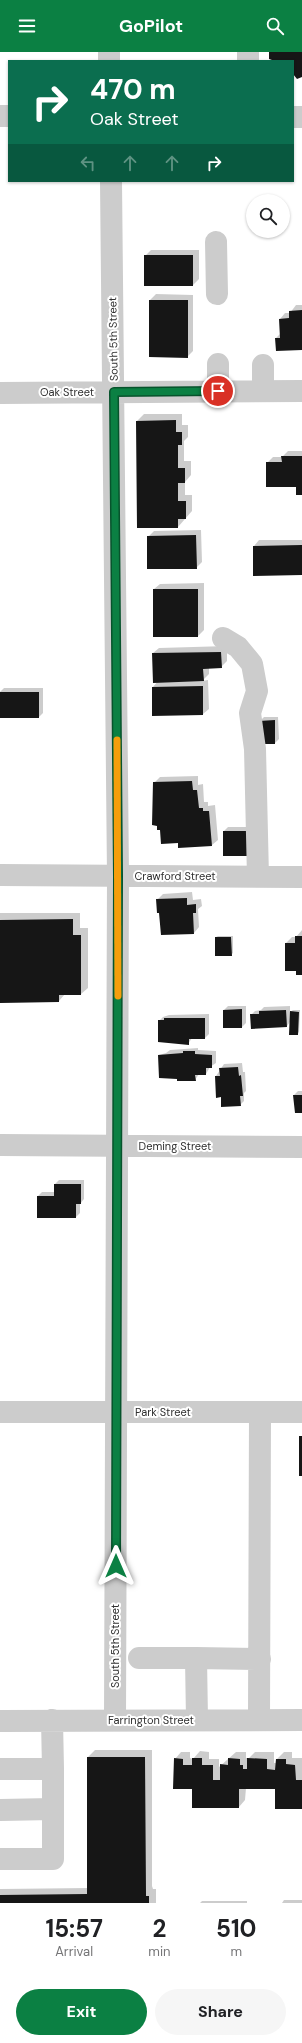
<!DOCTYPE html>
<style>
body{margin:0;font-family:"DM Sans",sans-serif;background:#f6f6f6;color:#202124;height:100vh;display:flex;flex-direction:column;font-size:15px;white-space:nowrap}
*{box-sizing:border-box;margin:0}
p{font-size:13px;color:#757577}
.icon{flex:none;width:22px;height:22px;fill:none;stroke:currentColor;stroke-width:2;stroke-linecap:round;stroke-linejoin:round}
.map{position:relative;height:1851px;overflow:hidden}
.drawer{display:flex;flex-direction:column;background:#fff;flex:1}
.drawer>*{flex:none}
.hud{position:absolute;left:8px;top:8px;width:286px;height:122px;border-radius:0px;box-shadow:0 1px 3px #0004;background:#0b6e4f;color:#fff;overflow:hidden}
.tools{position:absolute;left:246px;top:142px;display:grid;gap:8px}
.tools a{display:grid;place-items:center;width:44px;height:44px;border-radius:50%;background:#fff;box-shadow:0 1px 3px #0004;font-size:20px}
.pin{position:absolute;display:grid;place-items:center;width:34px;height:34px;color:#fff;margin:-17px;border:2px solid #fff;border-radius:50%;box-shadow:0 1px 4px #0007}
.me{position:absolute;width:44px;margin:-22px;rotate:0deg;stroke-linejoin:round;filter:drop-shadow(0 0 3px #0008)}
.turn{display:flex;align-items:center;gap:14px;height:84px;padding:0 16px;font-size:18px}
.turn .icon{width:52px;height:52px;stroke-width:2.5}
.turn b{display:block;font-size:28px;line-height:34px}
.lanes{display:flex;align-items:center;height:38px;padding:0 16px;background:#0003;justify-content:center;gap:20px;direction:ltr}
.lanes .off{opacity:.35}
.eta{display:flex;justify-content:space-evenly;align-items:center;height:68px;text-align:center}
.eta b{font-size:24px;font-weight:700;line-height:28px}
.cta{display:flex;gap:8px;margin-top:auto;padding:8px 16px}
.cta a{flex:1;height:46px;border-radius:24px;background:#0b8043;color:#fff;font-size:16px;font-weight:700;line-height:46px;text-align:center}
.cta a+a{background:#f6f6f6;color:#202124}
header{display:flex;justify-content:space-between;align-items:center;height:52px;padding:0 16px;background:#0b8043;color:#fff;font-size:18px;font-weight:700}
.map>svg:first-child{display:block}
.shadow{fill:#0003}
.building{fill:#161616}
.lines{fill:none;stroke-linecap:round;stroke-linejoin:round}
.minor{stroke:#ccc;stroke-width:22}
.route-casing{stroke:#07532c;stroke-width:10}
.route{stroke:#0b8043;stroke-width:7}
.slow{stroke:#f59e0b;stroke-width:7}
.labels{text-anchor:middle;stroke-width:4;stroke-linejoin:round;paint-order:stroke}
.street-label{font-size:11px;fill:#2f2f2f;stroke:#fff}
</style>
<header><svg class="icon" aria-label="menu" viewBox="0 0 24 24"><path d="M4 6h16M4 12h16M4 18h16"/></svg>GoPilot<svg class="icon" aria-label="search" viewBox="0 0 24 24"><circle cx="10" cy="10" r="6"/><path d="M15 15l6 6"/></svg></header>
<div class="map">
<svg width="302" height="1851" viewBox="0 0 302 1851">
<rect width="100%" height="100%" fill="#fff"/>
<path class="shadow" d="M151 198H199V227L193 233 145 204Z
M156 242 193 243V299L187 305 150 304V248Z
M296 253H302V297L276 286 280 282V267L285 261H290Z
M144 362H182V373H188V385L184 389V409H191V423L185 430V443H192V459L178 475 137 369Z
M288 399H302V442L297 434 267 411 273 405H282Z
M201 478 202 510 196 516 148 485 154 479Z
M259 488H302V522L254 494Z
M204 531V578L198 584 154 537 160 532Z
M227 594V609L221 615H209V622L202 629 208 628 209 657 203 662 153 635 158 629 153 601 159 596Z
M4 636H43V661L39 665H0V640Z
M264 665H278L279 687 275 691 260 669Z
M198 724V733L203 732 204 750H208V754L215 753 218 788 212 793 179 795V790L154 731 160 725Z
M228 775H256V799L224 779Z
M192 840 193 848 201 847 202 854 198 857 199 875 194 881 160 860 157 848 163 842Z
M0 861H80V876H88V936L81 942H65L59 949 0 950Z
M302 878V922L297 918H286V891L292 885H296Z
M218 884H233V901L231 903 216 885Z
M228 954H246V971L242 975H224V958Z
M290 954V960L293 958H300L299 980 297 982 290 970 287 974 251 963 255 959 261 958 264 955Z
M209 962V982L205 986H192L188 992 159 969 163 965 169 963Z
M198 996V998L216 999V1011L210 1015 206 1022H199L195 1028 159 1003 166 1001 170 998Z
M242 1011 243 1020H245L246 1039 244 1041V1049L240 1053 222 1044 216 1024 224 1012Z
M298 1039H302V1060L294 1043Z
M59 1128H84V1147L80 1152V1161L76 1165 38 1144 42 1140H55V1132Z
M95 1698H152V1834L153 1837H156V1851H0V1837L88 1836V1705Z
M200 1699 209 1700V1707H219V1715L236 1700H246V1706H249L255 1700H274V1711H277V1707L284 1700H292V1706H302V1756L276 1736H246L245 1748 239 1755 193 1736 175 1707 181 1700H190V1706L193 1707Z
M284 1848H302V1851H282Z
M202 1849H247V1851H200Z"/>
<path class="building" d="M269 0H302V25L297 27 293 22V9H275L269 7Z
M144 203H193V234H144Z
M149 248H188V306L149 305Z
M302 258V298L276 299 275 286H280L279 267 289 266V259Z
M176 368V380H182V393H178V416H185V431H178V449H186V467H178V476H137L136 369Z
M281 404H302V443H296V435H266V410H282Z
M196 483 197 517H147V484Z
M302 493V523L253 524V494Z
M153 537H198V585H153Z
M221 600 222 616 203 617 204 629 153 631 152 601Z
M203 634V663L152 664V635Z
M0 640H39V666H0Z
M275 668V692H259V669Z
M192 729 193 738H197L199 756H203V759H209L212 794 178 796V791L161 792 160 778H157V774L152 773 153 730Z
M223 779H252V804H223Z
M187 846V853L196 852V861H193L194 882 161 883 159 861H157L156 847Z
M73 867V883H81V943H59V950L0 951V868Z
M295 884H302V923H296V919H285V891H295Z
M215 885H231L232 904H215Z
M242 957V976H223V958Z
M286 958 287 975 251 977 250 962H259V959Z
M290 959 299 960 298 983H289Z
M164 966H205V987H189V993L158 990V968H164Z
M183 999H195V1002L212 1003V1016H206V1023H195L196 1029H177V1027L159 1026 158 1003 183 1001Z
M238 1015 239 1024 241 1023 243 1044H240L241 1054 221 1055V1045L216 1046 215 1024H220L219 1016Z
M293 1043H302V1061H295Z
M54 1132H81V1152H76V1166H37V1144H54Z
M299 1384H302V1424H299Z
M87 1705H145L146 1842V1844H149V1851H0V1843L87 1842Z
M174 1706 183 1707V1713H192V1706H202V1713H213V1728H220V1712L228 1713V1706L240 1707V1713H243V1717H247V1706L267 1707V1717L275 1718 276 1707H286V1712L295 1713 296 1728H302V1757H275V1737H239V1756H192V1737H173Z"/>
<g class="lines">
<path class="minor" d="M109 0V9
M248 0V9
M0 64H9
M293 65H302
M111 129 118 824 115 1668
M216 190 217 242
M218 312V339
M263 339V313
M0 341 302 339
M223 586 238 595 252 612 257 639 250 661 255 697 258 825
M0 823 302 825
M0 1093 302 1095
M0 1360H302
M139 1606H196
M197 1668 196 1606 260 1607
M259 1668 260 1360
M0 1669 302 1668
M0 1717H53L52 1668
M0 1758 53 1757
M0 1807H53V1717"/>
</g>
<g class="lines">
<defs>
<path id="route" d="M116 1514 118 824 114 340 218 339"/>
</defs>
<use href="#route" class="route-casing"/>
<use href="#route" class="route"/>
<path class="slow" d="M117 688 118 944"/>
</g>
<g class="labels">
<g class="street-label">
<text transform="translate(113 287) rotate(-91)" y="4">South 5th Street</text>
<text x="67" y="344">Oak Street</text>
<text x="175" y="828">Crawford Street</text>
<text x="175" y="1098">Deming Street</text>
<text x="163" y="1364">Park Street</text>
<text transform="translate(115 1594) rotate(-90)" y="4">South 5th Street</text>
<text x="151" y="1672">Farrington Street</text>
</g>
</g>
</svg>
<div class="tools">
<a><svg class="icon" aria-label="search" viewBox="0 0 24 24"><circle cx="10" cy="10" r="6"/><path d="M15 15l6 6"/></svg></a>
</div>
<div class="pin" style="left:218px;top:339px;background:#d93025"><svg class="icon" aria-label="arrive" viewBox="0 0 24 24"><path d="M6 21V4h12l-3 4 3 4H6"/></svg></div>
<svg class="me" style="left:116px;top:1514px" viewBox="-20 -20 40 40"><path d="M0-17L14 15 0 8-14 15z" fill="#0b8043" stroke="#fff" stroke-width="4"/></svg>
<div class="hud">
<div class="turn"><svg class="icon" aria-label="right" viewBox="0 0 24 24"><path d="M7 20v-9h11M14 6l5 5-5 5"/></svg><div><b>470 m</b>Oak Street</div></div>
<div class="lanes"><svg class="icon off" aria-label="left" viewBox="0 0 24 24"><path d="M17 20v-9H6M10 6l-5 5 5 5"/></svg><svg class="icon off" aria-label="ahead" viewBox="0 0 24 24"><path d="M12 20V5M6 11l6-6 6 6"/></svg><svg class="icon off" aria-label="ahead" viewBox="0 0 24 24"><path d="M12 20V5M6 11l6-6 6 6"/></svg><svg class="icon" aria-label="right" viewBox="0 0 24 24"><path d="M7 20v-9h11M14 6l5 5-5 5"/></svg></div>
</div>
</div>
<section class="drawer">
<div class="eta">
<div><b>15:57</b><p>Arrival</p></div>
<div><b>2</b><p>min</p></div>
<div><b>510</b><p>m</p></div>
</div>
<div class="cta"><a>Exit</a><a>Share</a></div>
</section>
